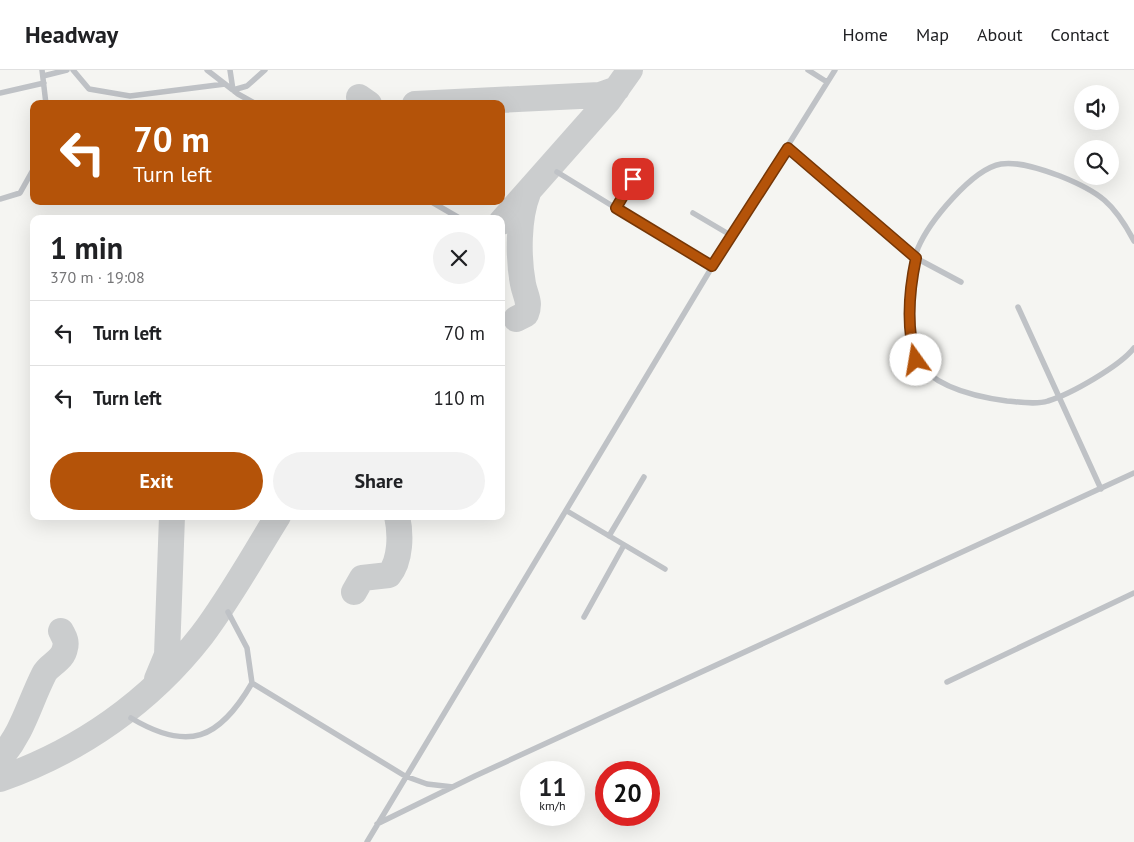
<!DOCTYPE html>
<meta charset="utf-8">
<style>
body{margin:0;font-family:"PT Sans",sans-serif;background:#f2f2f2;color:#202124;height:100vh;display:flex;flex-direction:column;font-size:19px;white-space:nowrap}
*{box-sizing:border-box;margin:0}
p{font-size:16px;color:#757577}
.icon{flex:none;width:28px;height:28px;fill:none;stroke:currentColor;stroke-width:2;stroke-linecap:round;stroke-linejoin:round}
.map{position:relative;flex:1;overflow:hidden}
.side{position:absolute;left:30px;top:145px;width:475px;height:305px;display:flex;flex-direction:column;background:#fff;border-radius:10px;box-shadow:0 5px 20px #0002}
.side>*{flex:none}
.guide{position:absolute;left:30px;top:30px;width:475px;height:105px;border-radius:10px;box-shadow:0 5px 20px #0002;background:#b45309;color:#fff;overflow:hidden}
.fabs{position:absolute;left:1074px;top:15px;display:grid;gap:10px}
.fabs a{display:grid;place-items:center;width:45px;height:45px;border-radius:50%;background:#fff;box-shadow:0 5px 20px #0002;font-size:25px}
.speed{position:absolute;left:520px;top:691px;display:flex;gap:10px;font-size:25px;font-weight:700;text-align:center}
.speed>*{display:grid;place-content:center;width:65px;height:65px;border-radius:50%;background:#fff;box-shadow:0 5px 20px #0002;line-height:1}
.speed small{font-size:12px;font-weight:400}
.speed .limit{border:8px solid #d22;background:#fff;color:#111}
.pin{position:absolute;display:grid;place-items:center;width:42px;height:42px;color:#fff;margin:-21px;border-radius:10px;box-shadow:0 2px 8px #0006}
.me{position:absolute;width:55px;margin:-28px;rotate:347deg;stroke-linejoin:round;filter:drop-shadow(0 0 4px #0008)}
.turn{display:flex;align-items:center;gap:18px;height:105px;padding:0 20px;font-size:22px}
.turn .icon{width:65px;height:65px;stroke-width:2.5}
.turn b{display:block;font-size:35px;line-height:42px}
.round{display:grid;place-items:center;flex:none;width:52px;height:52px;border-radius:26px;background:#f2f2f2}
.summary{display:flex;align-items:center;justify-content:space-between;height:85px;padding:0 20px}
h1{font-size:30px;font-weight:700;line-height:38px}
.action{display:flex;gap:10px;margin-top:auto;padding:10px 20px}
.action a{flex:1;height:58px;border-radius:30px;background:#b45309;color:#fff;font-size:20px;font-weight:700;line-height:58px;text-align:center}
.action a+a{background:#f2f2f2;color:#202124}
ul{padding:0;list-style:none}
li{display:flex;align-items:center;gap:15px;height:65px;padding:0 20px;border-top:1px solid #e0e0e0}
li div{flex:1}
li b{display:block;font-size:19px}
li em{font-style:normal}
header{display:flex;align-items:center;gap:30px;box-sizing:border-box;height:70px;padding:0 25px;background:#fff;border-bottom:1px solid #e0e0e0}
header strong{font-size:24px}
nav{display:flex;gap:28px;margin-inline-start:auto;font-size:18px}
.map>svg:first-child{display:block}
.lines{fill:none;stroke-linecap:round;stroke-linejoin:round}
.taxiway{stroke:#cbcdce;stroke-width:26}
.service{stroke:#bfc2c6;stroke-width:5.5}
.route-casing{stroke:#753606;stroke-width:12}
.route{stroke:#b45309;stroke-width:9}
</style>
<header>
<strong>Headway</strong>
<nav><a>Home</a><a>Map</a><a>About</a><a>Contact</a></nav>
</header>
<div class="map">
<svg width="1134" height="772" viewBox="0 0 1134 772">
<rect width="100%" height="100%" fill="#f5f5f2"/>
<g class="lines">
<path class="taxiway" d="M359 27 369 34
M415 34 600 25 617 19
M501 152 608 31 630 0
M516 249 526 244C531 232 525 225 523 214 518 187 518 148 528 123
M354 522 362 508 389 505C401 490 401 464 397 446
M157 609 167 585 172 446
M0 689C24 660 28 636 44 604 49 594 63 591 65 578 67 571 64 567 61 561
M0 709C80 681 150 632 202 565 230 528 253 486 278 446"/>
<path class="service" d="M42 0 46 34
M73 0 89 19 130 26 225 14
M207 0 238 24 256 34
M230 0 233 20 247 16 265 0
M808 0 827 12
M43 6 67 0
M0 23 44 13
M788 78 916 188 961 212
M557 102 712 197
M0 129 20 123 34 98
M430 131 461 149
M616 138 642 95
M693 143 732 166
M1134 171C1114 133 1100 122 1060 106 1044 100 1019 91 1001 94 972 99 929 152 918 178 909 201 904 269 916 290 934 318 977 327 1007 331 1020 332 1036 335 1048 331 1071 324 1120 296 1134 278
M1018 237 1101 419
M567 441 665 499
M609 466 644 407
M584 547 624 475
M947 612 1134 523
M252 613 405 706 427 714 453 717
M131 648C188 682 219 670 252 613L247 578 228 542
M377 754 475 706 1134 403
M367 772 712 197 835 0"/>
</g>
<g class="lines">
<defs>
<path id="route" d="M633 109 616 138 712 196 788 78 916 188C909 221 906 258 916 290"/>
</defs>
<use href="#route" class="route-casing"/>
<use href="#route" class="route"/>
</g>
</svg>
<div class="fabs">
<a><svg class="icon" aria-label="sound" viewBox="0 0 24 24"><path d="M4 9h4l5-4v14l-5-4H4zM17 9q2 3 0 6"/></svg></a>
<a><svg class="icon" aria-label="search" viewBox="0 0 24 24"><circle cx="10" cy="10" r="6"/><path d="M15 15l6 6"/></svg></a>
</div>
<div class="speed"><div>11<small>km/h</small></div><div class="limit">20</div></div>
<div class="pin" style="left:633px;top:109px;background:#d93025"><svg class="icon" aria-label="arrive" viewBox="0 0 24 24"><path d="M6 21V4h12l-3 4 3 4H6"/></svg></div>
<svg class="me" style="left:916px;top:290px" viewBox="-20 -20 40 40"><circle r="19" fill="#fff"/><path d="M0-13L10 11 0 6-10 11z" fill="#b45309"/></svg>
<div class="guide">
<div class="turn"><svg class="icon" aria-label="left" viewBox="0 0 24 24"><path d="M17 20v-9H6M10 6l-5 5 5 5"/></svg><div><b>70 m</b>Turn left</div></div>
</div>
<section class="side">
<div class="summary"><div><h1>1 min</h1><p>370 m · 19:08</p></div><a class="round"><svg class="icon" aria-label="close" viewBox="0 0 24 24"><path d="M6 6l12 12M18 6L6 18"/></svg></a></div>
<ul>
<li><svg class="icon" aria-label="left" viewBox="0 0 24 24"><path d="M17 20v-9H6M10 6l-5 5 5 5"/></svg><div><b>Turn left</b></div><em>70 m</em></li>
<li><svg class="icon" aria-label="left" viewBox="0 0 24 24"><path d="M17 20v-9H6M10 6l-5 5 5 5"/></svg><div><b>Turn left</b></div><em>110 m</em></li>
</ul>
<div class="action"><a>Exit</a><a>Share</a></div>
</section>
</div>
